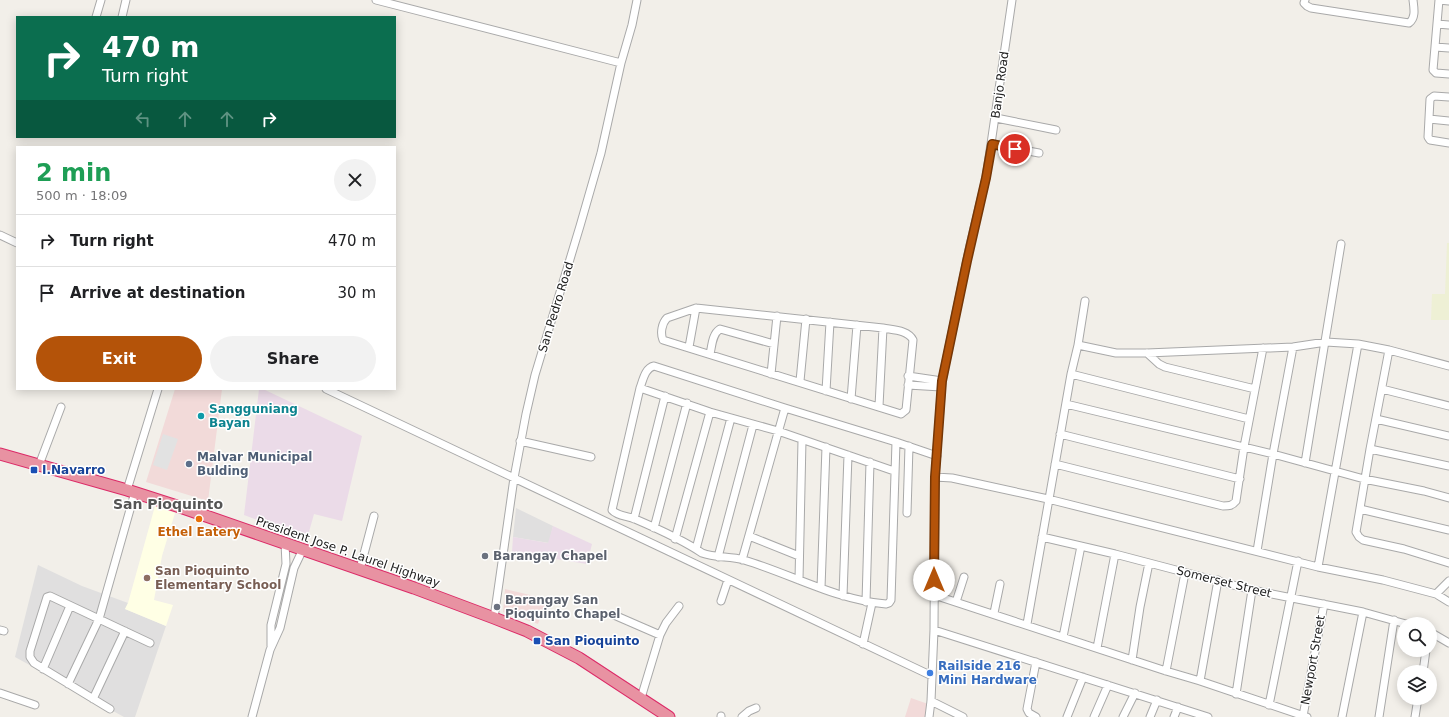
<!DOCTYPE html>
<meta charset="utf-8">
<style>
body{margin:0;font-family:"DejaVu Sans",sans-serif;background:#f2f2f2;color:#202124;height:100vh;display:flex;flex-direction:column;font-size:15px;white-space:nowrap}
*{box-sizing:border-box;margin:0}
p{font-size:13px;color:#757577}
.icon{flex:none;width:22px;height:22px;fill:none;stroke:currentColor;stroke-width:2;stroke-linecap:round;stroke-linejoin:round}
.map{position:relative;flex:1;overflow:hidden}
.drawer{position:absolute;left:16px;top:146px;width:380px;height:244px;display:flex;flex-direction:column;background:#fff;border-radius:0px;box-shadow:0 2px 10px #0003}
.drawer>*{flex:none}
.top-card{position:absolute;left:16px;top:16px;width:380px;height:122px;border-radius:0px;box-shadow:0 2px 10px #0003;background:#0b6e4f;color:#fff;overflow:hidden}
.controls{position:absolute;left:1397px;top:617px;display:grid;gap:8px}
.controls a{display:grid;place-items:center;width:40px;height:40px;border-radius:50%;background:#fff;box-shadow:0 2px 10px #0003;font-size:20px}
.pin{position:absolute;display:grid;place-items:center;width:34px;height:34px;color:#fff;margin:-17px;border:2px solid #fff;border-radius:50%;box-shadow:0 1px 4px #0007}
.me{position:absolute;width:44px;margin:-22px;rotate:0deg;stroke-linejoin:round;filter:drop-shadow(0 0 3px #0008)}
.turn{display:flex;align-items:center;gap:14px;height:84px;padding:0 20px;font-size:18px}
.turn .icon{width:52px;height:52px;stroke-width:2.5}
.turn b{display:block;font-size:28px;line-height:34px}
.lanes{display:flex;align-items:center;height:38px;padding:0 20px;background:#0003;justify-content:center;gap:20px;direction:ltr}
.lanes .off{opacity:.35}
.round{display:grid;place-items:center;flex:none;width:42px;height:42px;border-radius:21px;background:#f2f2f2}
.summary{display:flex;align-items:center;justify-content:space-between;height:68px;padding:0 20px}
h1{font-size:24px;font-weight:700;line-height:30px;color:#1e9e55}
.primary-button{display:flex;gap:8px;margin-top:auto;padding:8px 20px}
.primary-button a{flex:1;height:46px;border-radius:24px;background:#b45309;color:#fff;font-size:16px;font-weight:700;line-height:46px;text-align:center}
.primary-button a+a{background:#f2f2f2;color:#202124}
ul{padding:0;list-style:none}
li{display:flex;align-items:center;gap:12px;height:52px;padding:0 20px;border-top:1px solid #e0e0e0}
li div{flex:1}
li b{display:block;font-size:15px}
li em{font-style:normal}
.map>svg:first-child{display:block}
.residential{fill:#e0dfdf}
.commercial{fill:#f2dad9}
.industrial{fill:#ebdbe8}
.education{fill:#ffffe5}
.farmland{fill:#eef0d5}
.parking{fill:#e2e2e2}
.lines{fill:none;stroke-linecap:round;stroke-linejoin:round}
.minor-casing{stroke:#a9a9a9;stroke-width:9}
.highway-casing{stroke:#dc2a67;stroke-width:13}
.minor{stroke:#fff;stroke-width:7}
.highway{stroke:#e892a2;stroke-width:11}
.route-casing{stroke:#753606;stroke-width:10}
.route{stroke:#b45309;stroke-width:7}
.culture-dot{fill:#0f9aa8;stroke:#fff;stroke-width:1.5}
.service-dot{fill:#5c6f8a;stroke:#fff;stroke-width:1.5}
.transit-dot{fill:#1a4fb4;stroke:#fff;stroke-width:1.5}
.food-dot{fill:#e8710a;stroke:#fff;stroke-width:1.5}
.worship-dot{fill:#6b7280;stroke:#fff;stroke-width:1.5}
.education-dot{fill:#8d6e63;stroke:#fff;stroke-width:1.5}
.shop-dot{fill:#3f7fe0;stroke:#fff;stroke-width:1.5}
.labels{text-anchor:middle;stroke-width:3;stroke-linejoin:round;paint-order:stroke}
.street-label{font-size:12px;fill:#222;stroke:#fff}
.culture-label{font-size:12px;font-weight:bold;fill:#0d838f;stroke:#fff;text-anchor:start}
.service-label{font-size:12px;font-weight:bold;fill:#4e5e75;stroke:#fff;text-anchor:start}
.transit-label{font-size:12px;font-weight:bold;fill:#164399;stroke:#fff;text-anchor:start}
.food-label{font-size:12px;font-weight:bold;fill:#c56008;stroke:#fff}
.worship-label{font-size:12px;font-weight:bold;fill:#5b616d;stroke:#fff;text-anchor:start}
.education-label{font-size:12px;font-weight:bold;fill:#785e54;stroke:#fff;text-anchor:start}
.shop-label{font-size:12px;font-weight:bold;fill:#366cbe;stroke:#fff;text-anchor:start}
.quarter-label{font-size:14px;font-weight:bold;fill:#555;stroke:#fff}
</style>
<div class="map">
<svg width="1449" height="717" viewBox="0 0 1449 717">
<rect width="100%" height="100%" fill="#f2efe9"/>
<path class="residential" d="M516 508 553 526 549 543 513 537Z
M38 565 82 586 128 603 125 609 166 626 135 717H124L15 657Z"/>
<path class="commercial" d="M175 389H222L208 501 146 482Z
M505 589 547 599 538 624 503 612Z
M911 698 928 704 925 717H905Z"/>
<path class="industrial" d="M259 389H263L362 436 342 521 314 514 307 539 244 515Z
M553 526 592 544 587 564 512 552 513 537 548 543Z"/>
<path class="education" d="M155 506 175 513 162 556 154 600 173 605 166 626 125 609 128 603Z"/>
<path class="farmland" d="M1447 243H1449V320H1431L1432 294H1445Z"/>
<path class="parking" d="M163 434 178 439 167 470 153 465Z"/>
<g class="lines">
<defs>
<path id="minor" d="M376 0 621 63
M1305 0 1304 3 1307 6 1311 8 1409 23C1416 18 1414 8 1413 0
M1439 0 1433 70 1436 73 1449 74
M1439 0 1449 1
M96 17 101 0
M122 17 126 0
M1437 24 1449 25
M1435 47 1449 48
M1449 97 1434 96 1430 99 1428 137 1430 140 1449 143
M996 118 1056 130
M1429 119 1449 121
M991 144 1039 153
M0 235 17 243
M696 308 883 328C893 330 908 330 913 340L906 410 901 414 663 340C660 333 662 323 667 318Z
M1078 345 1116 353H1147L1293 347 1326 342 1358 344 1389 350 1449 366
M689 347 696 308
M1389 350 1370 449 1356 532 1359 537 1363 540 1404 549 1449 563
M1147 353 1159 364 1165 367 1255 389
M710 354C712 346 712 334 720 329L774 344
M771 374 777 316
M1071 374 1249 419
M908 376 942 381
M800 381 806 319
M908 385 941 387
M640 388 710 412 778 431 894 471
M326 389 932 676
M1382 389 1449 406
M826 391 830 322
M851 399 857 325
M1066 404 1273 454 1364 479 1424 491 1449 498
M879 406 883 328
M1376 419 1449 436
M1060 434 1240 479
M520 441 591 457
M896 442 891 600 889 603 886 604C836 600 791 574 744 560 730 556 715 558 702 553 683 540 656 528 635 519 628 516 617 516 612 510L640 388C643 380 645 368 654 366L785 408 896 442 937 456
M1370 449 1449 466
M1305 463 1341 244
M1055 464 1223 506C1229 506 1232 506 1236 501L1244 447 1263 348
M39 465 61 407
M935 477 952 478 1048 499 1318 567 1383 580 1436 594 1449 602
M127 490 158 389
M1360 509 1449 530
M907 513 909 446
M634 519 665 396
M654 528 687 403
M749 536 799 556
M1042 537 1115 554 1252 590 1363 612 1406 624
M675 539 710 412
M696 549 731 418
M1257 551 1273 454 1293 347
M718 557 753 425
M742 560 785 408
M1318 567 1358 344
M360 569 374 516
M799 580 802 440
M821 588 826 447
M1436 594 1449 581
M934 595 1166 671 1200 681 1307 717
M843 596 848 455
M721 601 728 580
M866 602 870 462
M956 602 964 577
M994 613 1000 584
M614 615 660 635
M494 618 514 478 526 414 535 375 580 226 601 153 621 63 632 25 637 0
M1027 624 1071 374 1078 345 1085 301
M0 630 4 631
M934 630 1208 717
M1430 632 1449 643
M1063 637 1081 546
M863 644 872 603
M271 646V625L286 564 285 543
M1097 648 1115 554
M1132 660 1140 607 1149 563
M43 669 70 606
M1166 671 1185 573
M1423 672 1426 650
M1200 681 1218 580
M68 684 99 619 135 492
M0 693 35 705
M1236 694 1252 590
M641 698 660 635 666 623 679 606
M93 699 125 631
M931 701 963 717
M1269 705 1298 561
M110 709 34 663 30 657V651L47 597 50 596 150 643
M1303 716 1324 604
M252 717 270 650 280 628 294 568 303 549
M721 717V716
M742 717 749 711 756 708
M929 717 931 701 934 630 935 477 942 381 970 245 986 178 1012 0
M1036 717 1029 713 1027 709 1036 662
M1067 717 1083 677
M1094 717 1108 685
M1123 717 1135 693
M1150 717 1157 700
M1174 717 1178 707
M1342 717 1363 612
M1379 717 1394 620
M1415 717 1418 698"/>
<path id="highway" d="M0 454 127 490 183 508 414 588 494 618 527 631 579 658 669 717"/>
</defs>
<use href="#minor" class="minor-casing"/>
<use href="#highway" class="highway-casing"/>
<use href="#minor" class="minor"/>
<use href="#highway" class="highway"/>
</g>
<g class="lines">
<defs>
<path id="route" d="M934 580 935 477 942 381 967 261 986 178 992 144 1015 149"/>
</defs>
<use href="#route" class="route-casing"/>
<use href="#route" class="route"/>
</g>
<circle class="culture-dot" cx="201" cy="416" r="4"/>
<circle class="service-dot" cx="189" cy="464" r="4"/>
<g class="transit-dot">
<rect x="30" y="466" width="8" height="8" rx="2"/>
<rect x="533" y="637" width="8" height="8" rx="2"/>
</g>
<circle class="food-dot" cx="199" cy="519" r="4"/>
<g class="worship-dot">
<circle cx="485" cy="556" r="4"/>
<circle cx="497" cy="607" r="4"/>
</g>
<circle class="education-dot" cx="147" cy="578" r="4"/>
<circle class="shop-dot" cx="930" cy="673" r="4"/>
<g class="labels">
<g class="street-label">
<text transform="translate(1000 85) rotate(-82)" y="4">Banjo Road</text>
<text transform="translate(556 307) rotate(-73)" y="4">San Pedro Road</text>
<text transform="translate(348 552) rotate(19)" y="4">President Jose P. Laurel Highway</text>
<text transform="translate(1224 582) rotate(14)" y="4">Somerset Street</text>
<text transform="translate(1313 660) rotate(-80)" y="4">Newport Street</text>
</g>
<g class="culture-label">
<text x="209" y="413">Sangguniang<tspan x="209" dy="14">Bayan</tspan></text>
</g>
<g class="service-label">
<text x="197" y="461">Malvar Municipal<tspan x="197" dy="14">Bulding</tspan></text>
</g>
<g class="transit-label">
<text x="42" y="474">I.Navarro</text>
<text x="545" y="645">San Pioquinto</text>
</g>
<g class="food-label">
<text x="199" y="536">Ethel Eatery</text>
</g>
<g class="worship-label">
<text x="493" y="560">Barangay Chapel</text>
<text x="505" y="604">Barangay San<tspan x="505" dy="14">Pioquinto Chapel</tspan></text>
</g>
<g class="education-label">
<text x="155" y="575">San Pioquinto<tspan x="155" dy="14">Elementary School</tspan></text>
</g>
<g class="shop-label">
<text x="938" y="670">Railside 216<tspan x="938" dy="14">Mini Hardware</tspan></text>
</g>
<g class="quarter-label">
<text x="168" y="509">San Pioquinto</text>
</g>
</g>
</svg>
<div class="controls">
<a><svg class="icon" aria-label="search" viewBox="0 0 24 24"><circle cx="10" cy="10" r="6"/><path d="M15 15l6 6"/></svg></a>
<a><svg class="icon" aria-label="layers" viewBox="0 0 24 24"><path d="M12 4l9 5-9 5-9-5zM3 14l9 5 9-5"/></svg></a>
</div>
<div class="pin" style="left:1015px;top:149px;background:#d93025"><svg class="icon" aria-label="arrive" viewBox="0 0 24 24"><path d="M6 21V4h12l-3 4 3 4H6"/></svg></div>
<svg class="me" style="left:934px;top:580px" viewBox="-20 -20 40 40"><circle r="19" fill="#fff"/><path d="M0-13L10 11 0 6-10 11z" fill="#b45309"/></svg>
<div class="top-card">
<div class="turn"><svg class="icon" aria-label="right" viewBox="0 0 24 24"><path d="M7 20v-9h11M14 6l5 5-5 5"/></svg><div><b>470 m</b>Turn right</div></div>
<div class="lanes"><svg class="icon off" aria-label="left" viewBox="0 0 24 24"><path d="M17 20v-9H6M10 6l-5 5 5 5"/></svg><svg class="icon off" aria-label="ahead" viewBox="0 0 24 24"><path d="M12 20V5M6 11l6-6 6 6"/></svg><svg class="icon off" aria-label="ahead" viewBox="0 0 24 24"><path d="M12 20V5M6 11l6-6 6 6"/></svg><svg class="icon" aria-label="right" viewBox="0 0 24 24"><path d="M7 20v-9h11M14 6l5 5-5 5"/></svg></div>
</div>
<section class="drawer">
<div class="summary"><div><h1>2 min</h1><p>500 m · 18:09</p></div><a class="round"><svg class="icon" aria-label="close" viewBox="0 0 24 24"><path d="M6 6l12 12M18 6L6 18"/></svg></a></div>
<ul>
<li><svg class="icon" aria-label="right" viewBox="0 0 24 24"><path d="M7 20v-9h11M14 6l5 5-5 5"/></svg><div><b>Turn right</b></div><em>470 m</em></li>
<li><svg class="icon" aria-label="arrive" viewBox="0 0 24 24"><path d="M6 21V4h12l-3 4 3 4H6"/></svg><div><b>Arrive at destination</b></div><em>30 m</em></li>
</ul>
<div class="primary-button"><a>Exit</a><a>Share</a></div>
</section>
</div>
